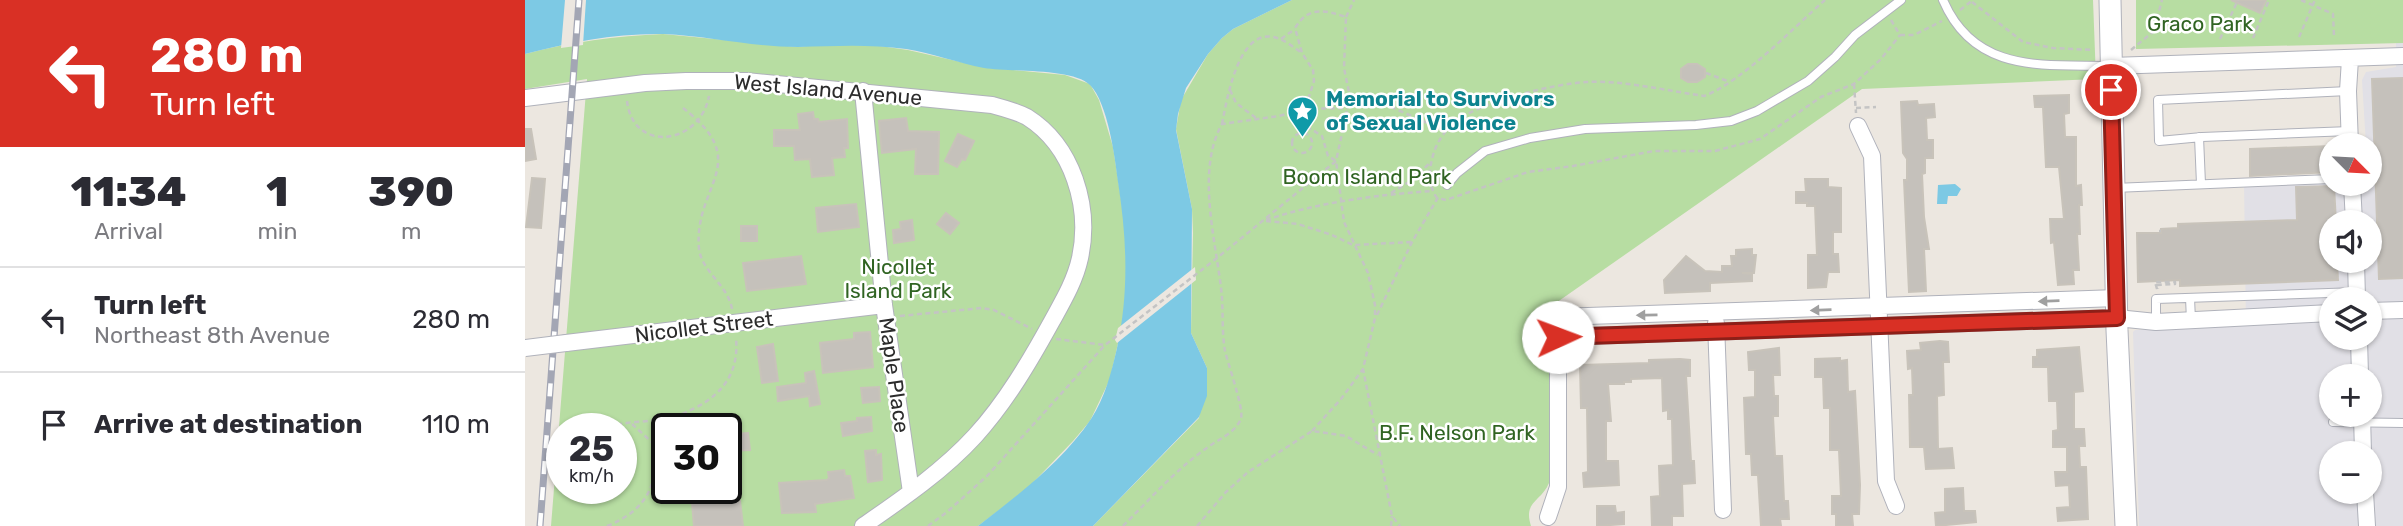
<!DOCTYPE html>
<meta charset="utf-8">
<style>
body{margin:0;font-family:Rubik,sans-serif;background:#f2f2f3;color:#2b2b33;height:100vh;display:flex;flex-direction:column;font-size:26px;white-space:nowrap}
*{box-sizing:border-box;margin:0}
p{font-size:23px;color:#7c7c81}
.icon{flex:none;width:38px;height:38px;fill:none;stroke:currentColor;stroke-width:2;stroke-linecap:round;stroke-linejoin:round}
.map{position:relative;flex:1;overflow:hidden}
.drawer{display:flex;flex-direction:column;background:#fff;width:525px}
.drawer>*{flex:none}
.top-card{background:#d93025;color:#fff;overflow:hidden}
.needle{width:46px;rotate:114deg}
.buttons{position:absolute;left:1794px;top:133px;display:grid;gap:14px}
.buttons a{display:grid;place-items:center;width:63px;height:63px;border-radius:50%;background:#fff;box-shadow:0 2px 5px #0004;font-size:35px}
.speed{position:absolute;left:21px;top:413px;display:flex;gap:14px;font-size:35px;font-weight:700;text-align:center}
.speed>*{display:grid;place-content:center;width:91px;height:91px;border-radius:50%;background:#fff;box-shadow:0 2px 5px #0004;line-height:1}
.speed small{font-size:18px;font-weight:400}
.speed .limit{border:4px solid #111;border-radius:10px;background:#fff;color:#111}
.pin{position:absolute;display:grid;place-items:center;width:60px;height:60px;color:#fff;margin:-30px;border:4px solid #fff;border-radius:50%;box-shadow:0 2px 7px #0007}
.me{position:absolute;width:77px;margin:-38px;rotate:88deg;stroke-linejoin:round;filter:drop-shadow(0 0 5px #0008)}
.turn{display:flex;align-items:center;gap:24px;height:147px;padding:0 35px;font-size:32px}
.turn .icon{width:91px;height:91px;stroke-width:2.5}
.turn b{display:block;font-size:49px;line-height:60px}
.eta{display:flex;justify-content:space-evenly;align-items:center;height:119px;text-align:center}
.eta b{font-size:42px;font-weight:800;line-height:49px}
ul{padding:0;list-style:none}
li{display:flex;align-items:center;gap:21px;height:105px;padding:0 35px;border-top:2px solid #e1e1e2}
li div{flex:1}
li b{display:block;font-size:26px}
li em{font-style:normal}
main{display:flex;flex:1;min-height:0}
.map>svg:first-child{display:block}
.industrial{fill:#e1e0e6;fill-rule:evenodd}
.green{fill:#b7dda2;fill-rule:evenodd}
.water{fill:#7dc9e4}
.pier{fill:#ece7e0}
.building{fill:#c5c1bb;stroke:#c8c3ba;stroke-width:2}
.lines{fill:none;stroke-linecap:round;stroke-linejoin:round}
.service-casing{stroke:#b0b2bb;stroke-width:10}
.minor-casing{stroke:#b0b2bb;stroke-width:18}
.secondary-casing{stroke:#b0b2bb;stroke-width:23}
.path{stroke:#c4c4c4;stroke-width:2.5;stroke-dasharray:5 3.5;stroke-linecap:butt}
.service{stroke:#fff;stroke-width:8}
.minor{stroke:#fff;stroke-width:16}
.secondary{stroke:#fff;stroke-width:21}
.rail-casing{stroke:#a3a6b4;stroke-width:7}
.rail{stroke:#fff;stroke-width:4.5;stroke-dasharray:13;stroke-linecap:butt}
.minor-bridge-casing{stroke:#b0b2bb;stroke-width:18;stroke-linecap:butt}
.minor-bridge{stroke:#fff;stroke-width:16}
.oneway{fill:#a0a0a0}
.route-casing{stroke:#8d1f18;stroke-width:18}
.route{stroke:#d93025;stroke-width:12}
.labels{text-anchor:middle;stroke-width:5;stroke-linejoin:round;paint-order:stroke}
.park-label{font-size:21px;fill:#306422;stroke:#fff}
.street-label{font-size:21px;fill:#2c2c2c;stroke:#fff}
.culture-label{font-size:21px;font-weight:bold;fill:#0d838f;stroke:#fff;text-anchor:start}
</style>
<main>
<section class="drawer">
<div class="top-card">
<div class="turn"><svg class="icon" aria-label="left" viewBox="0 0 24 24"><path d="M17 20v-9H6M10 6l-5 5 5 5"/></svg><div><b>280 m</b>Turn left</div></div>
</div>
<div class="eta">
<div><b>11:34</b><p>Arrival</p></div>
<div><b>1</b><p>min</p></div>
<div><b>390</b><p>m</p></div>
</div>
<ul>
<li><svg class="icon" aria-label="left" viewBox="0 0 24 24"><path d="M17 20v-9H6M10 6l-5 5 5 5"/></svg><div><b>Turn left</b><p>Northeast 8th Avenue</p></div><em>280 m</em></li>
<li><svg class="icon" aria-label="arrive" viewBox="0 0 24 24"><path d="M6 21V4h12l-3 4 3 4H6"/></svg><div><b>Arrive at destination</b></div><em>110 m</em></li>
</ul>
</section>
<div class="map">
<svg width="1878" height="526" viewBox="0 0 1878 526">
<rect width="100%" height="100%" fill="#ece7e0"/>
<path class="industrial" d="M1878 0V526H1614L1608 332 1610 330 1721 325 1719 182 1806 179V184H1844V145H1841L1837 80 1841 72 1871 67V43ZM1806 222H1844V261H1806ZM1806 299H1844V338H1806ZM1806 376H1844V415H1806ZM1806 453H1844V492H1806Z"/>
<path class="green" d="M767 0H1568L1571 79 1337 89 1028 305 1026 318 1024 483C1016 502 998 501 1006 526H568L674 418 682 368 666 333 668 233 667 209 651 129 656 100 683 54 697 38 708 29Z
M1611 0H1878V43L1611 49Z
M138 34 273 47 299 44 355 46 383 50 458 67 540 75 565 84 574 100 588 147 601 232 602 288 598 321 585 379 565 421 548 441 501 490 453 526H26L62 79 0 89V54C45 42 91 36 138 34ZM37 429H96V488H37ZM142 429H201V488H142Z"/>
<path class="water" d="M0 0H767L708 29 697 38 683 54 661 88 653 114 651 130 667 209 666 333 682 368V396L674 417 568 526H453C493 495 537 462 566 419 580 397 586 374 592 348 604 292 602 240 593 182 590 158 583 103 565 85 548 68 484 72 459 68 433 63 407 53 381 49 343 44 311 46 273 47 228 47 183 36 139 34 92 33 45 42 0 54Z
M1430 184 1436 189 1432 196H1423L1422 204H1412L1413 185Z"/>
<path class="pier" d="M40 0H61L58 45 36 48Z
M670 267 671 280 592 343 590 340 593 328Z"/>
<path class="building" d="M1706 0H1741L1735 13Z
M1163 64H1172L1180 69V77L1172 82H1163L1156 78V69Z
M1878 78V278L1854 279 1847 79Z
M1544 95V113L1539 114 1540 137H1551V186L1556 185 1557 205H1554L1555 234H1552L1554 270H1548L1549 284 1533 285 1529 242 1526 243 1525 219H1539L1534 167H1521L1518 107H1510L1509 96Z
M1392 101 1393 105 1409 104 1410 117 1401 118 1402 140H1408V158H1400V173L1397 174 1399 217 1404 249H1399L1401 291 1384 292 1379 180H1382V159L1378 153 1376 102Z
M288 112 289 119H293L294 122 322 119 323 148H319L320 157 307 158 309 175 287 177 285 159 270 160 269 146H249V130H275L273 114Z
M381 118 383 131 414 132 413 174H390L391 149 357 153 354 121Z
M0 129H6L11 159 0 161Z
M433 134 449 141 440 160 437 159 432 167 420 161Z
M1806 146V172L1725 176V149Z
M7 178 20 179 16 228 1 227Z
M1280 179H1303V187L1316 188V232H1308V254H1313L1314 272H1303L1301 287 1283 288V255H1292L1290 206H1282V203H1271V192H1281Z
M1809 186 1811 222H1806V261H1812L1813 280 1655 286V280L1613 282 1612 233H1636V229L1653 228V224L1772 220 1771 187Z
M331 204 334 227 293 232 291 208Z
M421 213 434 223 425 234 412 224Z
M387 220 389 240 369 243 368 230 376 229 375 222Z
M216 226H232V241H216Z
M1227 249V255H1231L1229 273H1217L1227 274V281L1185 283V291L1140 293 1139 280 1161 256 1180 271 1197 272V266H1207L1206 256H1211V250Z
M276 256 281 284 222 291 218 263Z
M345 332 348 367 298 373 295 343 329 339V333Z
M1415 341 1423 342 1424 362H1418L1419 395 1412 396 1413 449 1427 448 1429 468 1401 469 1399 447H1385L1384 395H1388L1387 368 1383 369 1382 351 1396 350 1395 343Z
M248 344 253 381 237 383 232 347Z
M1554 347 1558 391 1549 392V429H1559L1560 446H1554L1555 467H1561L1563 519 1533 521 1532 508 1545 507 1544 485 1531 486 1530 472H1542V447H1528V431L1533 430 1532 401H1524L1523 367H1508V357H1512V350Z
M1254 348 1255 375H1248L1249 396H1253V416H1248L1250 456H1257L1259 501H1263L1264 519H1255L1256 526H1236L1233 475H1227L1226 454H1221L1219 398 1230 397V370H1224L1223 352Z
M1315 358V361L1322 360 1323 392 1330 391 1335 485 1334 514H1327L1328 526H1311V514H1307V496H1316L1314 450H1305V408H1299L1298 377H1290V359Z
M1155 359 1165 360V376H1161L1166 461H1169L1170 483 1157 484 1158 516H1147V526H1127L1126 497 1135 496 1134 466 1148 465 1147 419H1143V410L1138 411 1137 378 1106 379V382H1099V384H1083L1086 421H1081V461H1093L1094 485 1059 487 1058 473 1063 472 1062 408H1056L1055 365 1124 363V360Z
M289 371 295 404 285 406 284 396 253 401 252 387 281 383 280 373Z
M354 387 355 401 338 403 336 388Z
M346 417 347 431 318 436 316 423 332 421V418Z
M223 433 225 450 201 451V442L209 441V434Z
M351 450V455L356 454 357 480 343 482 340 451Z
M319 470 320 476H325L329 498 290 504 291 512 257 513 254 483 302 480 304 478 303 472Z
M1438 488 1439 511H1450L1451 522 1411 526 1410 513 1420 512V489Z
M192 501V504L215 501 218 526H169L167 503Z
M1072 506H1090L1091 513 1099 512V524L1072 526Z"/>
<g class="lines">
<defs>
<path id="service" d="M1418 0C1450 75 1520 64 1586 66
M1823 91 1633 100 1634 141 1677 137 1825 131
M1674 137 1676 184
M922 185 932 173 960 151 1005 138 1060 129 1171 125 1206 121 1232 111 1283 81 1310 57 1330 35 1376 0
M1589 188 1806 179
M1665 298 1666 320
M1631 322V299L1832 292
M1808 422 1878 423"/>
<path id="minor" d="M1586 66 1878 56
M338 91 359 305 386 492
M0 98 120 83 161 81H221L467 105C478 108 491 111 502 117 548 146 566 207 555 258 550 281 538 301 527 321 505 361 481 402 450 436 418 471 377 499 338 526
M1333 126 1347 156 1361 481 1371 506
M1825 145 1823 91 1825 59
M1827 184 1829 222
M1831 261 1832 299
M1844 311 1878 310
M1191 323 1198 510
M1033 337 1592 318 1631 322 1806 313
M1834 338 1835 376
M41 343 359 305
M1837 415 1838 453
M1840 492 1842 526
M1023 517 1033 487V317L1592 298"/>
<path id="secondary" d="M1585 0 1592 330 1601 526"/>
</defs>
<use href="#service" class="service-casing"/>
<use href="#minor" class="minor-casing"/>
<use href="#secondary" class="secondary-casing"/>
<path class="path" d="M1300 0C1268 28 1217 82 1179 96 1144 91 1097 80 1062 82 1028 84 957 101 930 122 921 129 912 142 909 152 904 168 902 184 912 198L921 200 1003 172 1048 166 1129 151H1190L1235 139 1296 97 1329 84 1356 59 1375 35
M1776 0 1808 14 1809 36
M1447 2 1498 42 1528 48 1568 50
M1435 10 1448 0
M821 17 829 0
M1366 20 1375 35
M1375 35H1389L1417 21
M1774 37 1790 0
M1728 38 1744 0
M756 39 770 29
M1695 39 1713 0
M1606 50 1629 31 1637 0
M1181 73 1205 82
M1329 84 1331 113
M705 90 711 103 731 118
M825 97 853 101 920 131
M102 101C108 154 175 145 184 96
M158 108C230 163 168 185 174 249 177 272 203 285 207 309
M1331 108 1351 107
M697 124C702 99 713 30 748 37 759 39 768 47 777 53
M767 143a10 10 0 1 1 20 0a10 10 0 1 1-20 0Z
M866 193 884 182 905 163
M741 220C794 202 852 195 907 191
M741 221 773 224 807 235 828 245 887 242
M1634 231H1636
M1632 289 1630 282H1650V284L1632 285 1633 289
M852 315 887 242 915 194
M375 316 457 308 469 310 507 329
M531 339 580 345
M107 424 130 445
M76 429C94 421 128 422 149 418
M787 431 816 399 838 369
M82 526C112 514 129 496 131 462 132 451 131 441 137 431 146 418 158 414 172 407 200 392 214 370 211 338
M403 526 422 512 462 476 580 345 692 258 811 161 825 97 819 68 821 17C800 10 783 6 770 28L777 53 788 70 789 81 774 128 786 129 797 136 803 156 811 161 819 222 843 273 850 305V318L838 369 867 516 875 526
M598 526C627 497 655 465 689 443 699 437 713 429 716 418 719 409 703 364 700 351 697 334 698 315 697 297 692 244 670 172 697 124L754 116 780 109 823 108
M672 526 701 492 723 472 787 431 821 436 853 455
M866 526 867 516"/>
<use href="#service" class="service"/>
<use href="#minor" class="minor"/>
<use href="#secondary" class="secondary"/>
<defs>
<path id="rail" d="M15 526 54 0"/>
</defs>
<use href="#rail" class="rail-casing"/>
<use href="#rail" class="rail"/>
<defs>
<path id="minor-bridge" d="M0 348 41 343"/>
</defs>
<use href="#minor-bridge" class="minor-bridge-casing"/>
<use href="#minor-bridge" class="minor-bridge"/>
</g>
<defs><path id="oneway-solid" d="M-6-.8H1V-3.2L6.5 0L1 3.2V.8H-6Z" transform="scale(1.75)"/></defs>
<g class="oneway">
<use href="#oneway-solid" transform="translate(1524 301) rotate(178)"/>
<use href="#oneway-solid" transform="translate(1296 310) rotate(178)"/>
<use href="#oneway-solid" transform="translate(1122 315) rotate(179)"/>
</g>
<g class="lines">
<defs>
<path id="route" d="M1033 337 1592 318 1586 90"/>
</defs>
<use href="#route" class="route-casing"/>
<use href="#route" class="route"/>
</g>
<defs>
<symbol id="sight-pin" viewBox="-11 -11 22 30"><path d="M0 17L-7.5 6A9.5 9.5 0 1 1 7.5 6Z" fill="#0f9aa8" stroke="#fff"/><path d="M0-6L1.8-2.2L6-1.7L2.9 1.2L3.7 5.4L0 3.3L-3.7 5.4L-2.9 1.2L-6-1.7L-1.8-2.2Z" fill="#fff"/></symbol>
</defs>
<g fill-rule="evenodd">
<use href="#sight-pin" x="760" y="94" width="35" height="47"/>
</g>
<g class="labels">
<g class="park-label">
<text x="1675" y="31">Graco Park</text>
<text x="842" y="184">Boom Island Park</text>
<text x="373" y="274">Nicollet<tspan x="373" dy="24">Island Park</tspan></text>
<text x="932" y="440">B.F. Nelson Park</text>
</g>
<g class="street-label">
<text transform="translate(303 90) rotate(5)" y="7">West Island Avenue</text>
<text transform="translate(179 327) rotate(-7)" y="7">Nicollet Street</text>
<text transform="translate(369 375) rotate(82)" y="7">Maple Place</text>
</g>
<g class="culture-label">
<text x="801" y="106">Memorial to Survivors<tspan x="801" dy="24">of Sexual Violence</tspan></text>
</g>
</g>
</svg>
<div class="buttons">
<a><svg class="needle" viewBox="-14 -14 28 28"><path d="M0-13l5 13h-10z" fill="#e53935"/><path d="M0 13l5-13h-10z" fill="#7c7c81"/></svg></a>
<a><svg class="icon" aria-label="sound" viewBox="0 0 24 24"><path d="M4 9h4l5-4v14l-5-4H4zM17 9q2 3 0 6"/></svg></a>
<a><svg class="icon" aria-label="layers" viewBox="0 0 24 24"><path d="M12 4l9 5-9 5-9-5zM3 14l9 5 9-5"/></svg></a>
<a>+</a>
<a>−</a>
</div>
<div class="speed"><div>25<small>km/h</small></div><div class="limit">30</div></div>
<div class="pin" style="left:1586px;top:90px;background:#d93025"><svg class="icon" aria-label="arrive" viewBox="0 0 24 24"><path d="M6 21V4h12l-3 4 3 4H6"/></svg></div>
<svg class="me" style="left:1033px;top:337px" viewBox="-20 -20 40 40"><circle r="19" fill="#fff"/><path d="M0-13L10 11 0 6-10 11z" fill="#d93025"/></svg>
</div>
</main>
